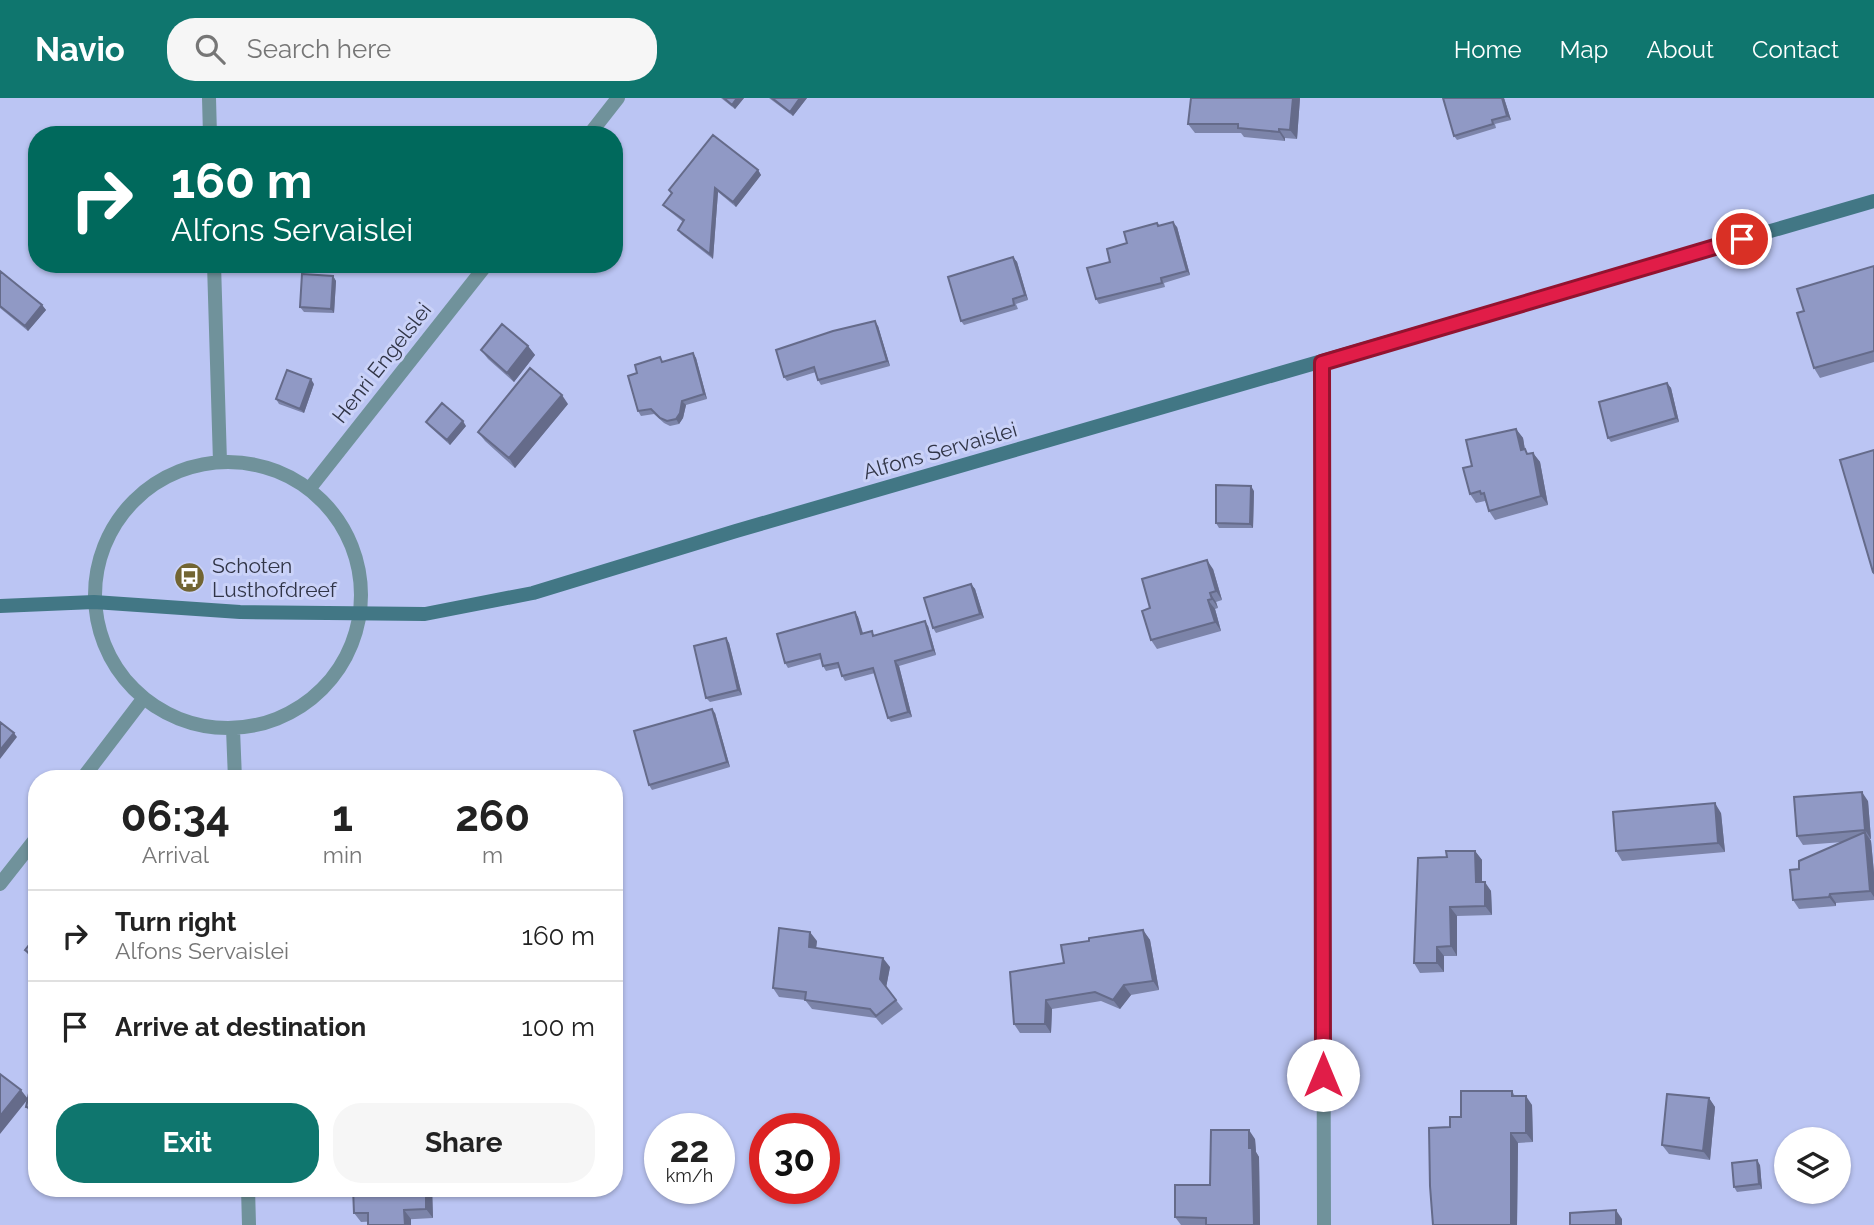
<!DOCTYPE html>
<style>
body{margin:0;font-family:Raleway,sans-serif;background:#f6f6f6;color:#222;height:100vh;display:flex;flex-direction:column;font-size:26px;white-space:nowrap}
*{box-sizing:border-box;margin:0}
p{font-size:23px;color:#767676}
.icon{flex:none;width:38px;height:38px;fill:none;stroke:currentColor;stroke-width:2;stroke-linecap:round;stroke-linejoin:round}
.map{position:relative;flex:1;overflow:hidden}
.sheet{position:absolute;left:28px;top:672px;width:595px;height:427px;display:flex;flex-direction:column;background:#fff;border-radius:28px;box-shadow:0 2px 5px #0004}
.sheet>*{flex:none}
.hud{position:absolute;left:28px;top:28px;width:595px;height:147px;border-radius:28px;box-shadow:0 2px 5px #0004;background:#00695c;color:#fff;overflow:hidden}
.tools{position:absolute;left:1774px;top:1029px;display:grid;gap:14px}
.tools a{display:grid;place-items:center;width:77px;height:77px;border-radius:50%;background:#fff;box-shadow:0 2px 5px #0004;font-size:35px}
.speed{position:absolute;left:644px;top:1015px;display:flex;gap:14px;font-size:35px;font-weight:700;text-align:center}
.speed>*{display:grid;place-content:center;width:91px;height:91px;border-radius:50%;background:#fff;box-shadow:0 2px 5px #0004;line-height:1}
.speed small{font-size:18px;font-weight:400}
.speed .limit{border:10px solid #d22;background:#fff;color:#111}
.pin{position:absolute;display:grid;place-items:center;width:60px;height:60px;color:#fff;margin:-30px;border:4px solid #fff;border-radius:50%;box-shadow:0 2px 7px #0007}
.me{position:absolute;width:77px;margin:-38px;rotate:0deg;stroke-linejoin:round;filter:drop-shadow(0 0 5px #0008)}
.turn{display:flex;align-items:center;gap:24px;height:147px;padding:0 28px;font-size:32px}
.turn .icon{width:91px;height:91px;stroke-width:2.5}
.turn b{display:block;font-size:49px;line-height:60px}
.eta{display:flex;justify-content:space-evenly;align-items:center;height:119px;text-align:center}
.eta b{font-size:42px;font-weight:700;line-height:49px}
.primary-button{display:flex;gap:14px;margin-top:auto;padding:14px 28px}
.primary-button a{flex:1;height:80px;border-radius:28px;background:#0f766e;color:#fff;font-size:28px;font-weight:700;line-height:80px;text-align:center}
.primary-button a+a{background:#f6f6f6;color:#222}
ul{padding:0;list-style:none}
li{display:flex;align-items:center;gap:21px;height:91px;padding:0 28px;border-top:2px solid #e0e0e0}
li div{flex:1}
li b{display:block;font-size:26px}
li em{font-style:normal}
header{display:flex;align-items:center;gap:42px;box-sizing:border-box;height:98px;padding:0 35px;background:#0f766e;color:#fff}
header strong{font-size:33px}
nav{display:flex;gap:38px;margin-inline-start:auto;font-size:24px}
.search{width:490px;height:63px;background:#f6f6f6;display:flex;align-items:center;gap:18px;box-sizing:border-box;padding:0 24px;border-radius:28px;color:#767676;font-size:26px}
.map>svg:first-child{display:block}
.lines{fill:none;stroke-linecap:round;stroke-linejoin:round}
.street{stroke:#70929b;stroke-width:14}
.secondary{stroke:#427785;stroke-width:14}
.wall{fill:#7c84a9}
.shaded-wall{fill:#656b8a}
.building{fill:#9099c5;stroke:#656b8a;stroke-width:2}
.route-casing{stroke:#92132f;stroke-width:18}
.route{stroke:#e11d48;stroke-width:12}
.labels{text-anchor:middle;stroke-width:6;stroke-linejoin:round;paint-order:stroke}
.street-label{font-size:21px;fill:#313547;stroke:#cad2f8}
.poi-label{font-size:21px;fill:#313547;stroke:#cad2f8;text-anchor:start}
</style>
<header>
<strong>Navio</strong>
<div class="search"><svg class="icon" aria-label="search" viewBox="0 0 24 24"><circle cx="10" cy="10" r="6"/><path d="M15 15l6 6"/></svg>Search here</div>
<nav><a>Home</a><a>Map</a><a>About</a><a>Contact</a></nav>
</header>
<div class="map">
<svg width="1874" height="1127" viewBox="0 0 1874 1127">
<rect width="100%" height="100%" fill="#bbc5f3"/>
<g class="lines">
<path class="street" d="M209 0 210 37
M589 37 618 0
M214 166 220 364
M1322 265 1324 1127
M95 497a133 133 0 1 1 266 0a133 133 0 1 1-266 0Z
M310 390 487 166
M233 631 235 681
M82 681 143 601
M0 786 37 739
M248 1090 249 1127"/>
<path class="secondary" d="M0 508 94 504 240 514 425 516 533 495 736 433 1874 103"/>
</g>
<path class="wall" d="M721 0H744L735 11Z
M769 0H807L793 18Z
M1300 0 1297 41 1285 40V43L1244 39 1241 35H1195L1188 26Z
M1443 0H1504L1511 22 1495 26 1496 30 1457 42 1454 38Z
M758 72 761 77 736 109 718 94 713 161 681 136 678 132 683 124 667 111 663 107 672 96 669 92Z
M1157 125 1160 128 1177 129 1190 177 1164 185 1165 189 1099 206 1096 201 1110 164 1127 145Z
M1013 159 1017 164 1028 202 1016 206 1018 211 964 227 961 223Z
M1874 168V264L1820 280 1814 270 1804 213Z
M0 173 42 207 46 212 28 233 0 210Z
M333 178 336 183 334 215 304 214 300 209Z
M878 228 890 268 821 287 818 282 816 274 787 283 784 279Z
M528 248 535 257 514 284 488 261 481 252Z
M693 255 696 260 707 301 686 307 683 320 679 326 670 328 664 325 654 316 641 318 638 313 637 275 663 264Z
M1667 285 1671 290 1679 324 1611 344 1608 340Z
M314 286 304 315 279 306 276 301Z
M568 306 515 370 485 343 478 334Z
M426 324 466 328 450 347 429 328Z
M1516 331 1523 340 1525 352 1528 356 1533 355 1540 364 1548 407 1495 422 1489 413 1485 403 1476 405 1470 396 1472 368Z
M1254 393 1253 430H1219L1216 425Z
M1213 471 1222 502 1216 504 1218 510 1215 511 1221 533 1157 551 1151 542 1150 510Z
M971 486 975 491 984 520 936 535 933 530Z
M855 514 858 519 863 535 875 538 928 528 936 557 899 568 912 619 891 624 888 620 875 575 845 583 842 578 839 570 826 573 823 568 821 561 788 570 785 565Z
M726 540 729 545 742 597 710 604 706 600Z
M715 615 730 669 652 692 649 687Z
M1868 703 1871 741H1870L1871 743 1874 775V802L1836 805V808L1799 811 1793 802 1799 771 1843 744 1803 747 1797 738Z
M1721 715 1725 754 1622 763 1616 753Z
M1475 753 1482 762V784L1491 793 1492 817 1457 818V858H1444V874L1420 875 1414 865 1447 759Z
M1143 832 1150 842 1159 892 1131 897 1120 911 1101 903 1052 911 1051 935H1020L1014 926 1064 865Z
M37 837V865L31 861 25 852Z
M817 843 816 850 890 869 886 889 903 911 882 927 876 920 812 911 805 902 779 899 773 890Z
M37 978V1015L30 1014 26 1009Z
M1512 993 1515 998 1532 1007 1533 1044 1518 1045 1517 1127H1433L1450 1029 1461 1019Z
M1709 1000 1715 1009 1710 1062 1669 1056 1662 1047Z
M1255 1041 1256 1054 1259 1059 1260 1127H1181L1175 1119Z
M1760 1067 1762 1091 1737 1094 1734 1089Z
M353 1090H432L433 1120 361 1124 354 1115Z"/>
<path class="shaded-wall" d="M737 0H744L735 11 732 7Z
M800 0H807L793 18 790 14Z
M1293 0H1300L1297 41 1290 32Z
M1502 0H1504L1511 22 1507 18Z
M1279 31 1285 40V43L1279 34Z
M758 72 761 77 736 109 733 104Z
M715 90 718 94 713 161 710 156Z
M1173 124 1177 129 1190 177 1187 173Z
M1013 159 1017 164 1028 202 1025 197Z
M333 178 336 183 334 215 331 211Z
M42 207 46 212 28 233 25 228Z
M875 223 878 228 890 268 887 263Z
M528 248 535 257 514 284 507 275Z
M693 255 696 260 707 301 704 296Z
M311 281 314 286 304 315 300 311Z
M1667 285 1671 290 1679 324 1676 320Z
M562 297 568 306 515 370 509 360Z
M682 303 686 307 683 320 679 326 676 321Z
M463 323 466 328 450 347 447 342Z
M1516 331 1523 340 1525 352 1531 360 1521 352Z
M1533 355 1540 364 1548 407 1541 398Z
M1251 388 1254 393 1253 430 1250 426Z
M1207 462 1213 471 1222 502 1216 493Z
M971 486 975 491 984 520 980 516Z
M1210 495 1216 504 1218 510 1212 501Z
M1208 502 1215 511 1221 533 1215 524Z
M855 514 858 519 864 540 861 536Z
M925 523 928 528 936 557 933 552Z
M726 540 729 545 742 597 738 592Z
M895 563 899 568 912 619 908 614Z
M712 611 715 615 730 669 727 664Z
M14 635 17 639 0 661V652Z
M1862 694 1868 703 1871 741 1865 732Z
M1715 705 1721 715 1725 754 1718 745Z
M1865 734 1871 743 1874 775V799L1870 793Z
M1475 753 1482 762V793L1476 784Z
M1485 784 1491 793 1492 817 1485 808Z
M1830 796 1836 805V808L1829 799Z
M1450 809 1457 818V858L1451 848Z
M1143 832 1150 842 1159 892 1153 883Z
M810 834 817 843 815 858 809 849Z
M1437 849 1444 858V874L1437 865Z
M883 860 890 869 886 890 880 881Z
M1124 887 1131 897 1120 911 1113 902Z
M1046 902 1052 911 1051 935 1045 926Z
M21 992 28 1001 0 1036V1018Z
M1526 998 1532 1007 1533 1044 1526 1035Z
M1709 1000 1715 1009 1710 1062 1703 1053Z
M1249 1032 1255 1041 1256 1054 1259 1059 1260 1127H1254Z
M1511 1035 1518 1045 1517 1127H1511Z
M1757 1062 1760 1067 1762 1091 1759 1086Z
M426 1090H432L433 1120 426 1111Z
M404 1112 411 1121V1127H405Z
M1616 1112 1622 1121V1127H1616Z"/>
<path class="building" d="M724 0H737L732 7Z
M772 0H800L790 14Z
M1191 0H1293L1290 32 1279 31V34L1238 30V26H1188Z
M1443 0H1502L1507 18 1492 22 1493 26 1454 38Z
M713 37 758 72 733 104 715 90 710 156 678 132 684 122 663 107 672 95 669 92Z
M1173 124 1187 173 1161 180 1162 185 1096 201 1087 170 1110 164 1107 151 1127 145 1124 134 1157 125 1158 128Z
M1013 159 1025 197 1013 201 1014 207 961 223 948 179Z
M1874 168V253L1814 270 1797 215 1804 213 1797 191Z
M0 173 42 207 25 228 0 208Z
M302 176 333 178 331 211 300 209Z
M875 223 887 263 818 282 814 269 784 279 776 252 833 233Z
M502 226 528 248 507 275 481 252Z
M693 255 704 296 682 303 680 315 676 321 667 323 660 320 651 311 638 313 628 278 637 275 635 267 660 259 662 264Z
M530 270 562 297 509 360 478 334Z
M287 272 311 281 300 311 276 301Z
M1667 285 1676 320 1608 340 1599 304Z
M442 305 463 323 447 342 426 324Z
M1516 331 1521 352 1525 351 1527 356 1533 355 1541 398 1489 413 1484 395 1481 396 1480 393 1470 396 1463 370 1472 368 1466 342Z
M1874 352V475L1873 474 1840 362Z
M1216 387 1251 388 1250 426 1216 425Z
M1207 462 1216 493 1210 495 1212 501 1208 502 1215 524 1151 542 1142 513 1150 510 1142 481Z
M971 486 980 516 933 530 924 500Z
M855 514 861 536 872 533 873 538 925 523 933 552 895 563 908 614 888 620 873 570 842 578 838 565 823 568 820 556 785 565 777 536Z
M726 540 738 592 706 600 694 548Z
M712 611 727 664 649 687 634 633Z
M0 624 14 635 0 652Z
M1862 694 1865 732 1797 738 1794 699Z
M1715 705 1718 745 1616 753 1613 714Z
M1865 734 1870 793 1830 796 1829 799 1793 802 1790 772 1799 771V763Z
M1446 753H1475L1476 784H1485V808L1450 809 1451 848 1437 849V865H1414L1418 760 1447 759Z
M779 830 810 834 809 849 883 860 880 881 896 902 876 918 870 911 805 902 806 894 773 890Z
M1143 832 1153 883 1124 887 1113 902 1095 894 1046 902 1045 926H1014L1010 874 1064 865 1061 847 1089 843V840Z
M37 837V861L25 852Z
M0 976 21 992 0 1018Z
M33 977 37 978V1011L26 1009Z
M1461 993H1512V998H1526V1035H1511V1127H1433L1430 1088 1429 1030 1450 1029V1019H1461Z
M1667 996 1709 1000 1703 1053 1662 1047Z
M1211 1032H1249V1050H1252L1254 1127H1206V1120L1175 1119V1087H1210Z
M1757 1062 1759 1086 1734 1089 1732 1065Z
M353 1090H426V1111L404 1112 405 1127H368V1115H354Z
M1616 1112V1127H1570V1115Z"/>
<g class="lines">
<defs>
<path id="route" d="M1323 977 1322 265 1742 141"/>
</defs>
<use href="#route" class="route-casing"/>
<use href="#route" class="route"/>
</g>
<defs>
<symbol id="bus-disc" viewBox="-11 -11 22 22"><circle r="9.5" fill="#726532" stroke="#cad2f8"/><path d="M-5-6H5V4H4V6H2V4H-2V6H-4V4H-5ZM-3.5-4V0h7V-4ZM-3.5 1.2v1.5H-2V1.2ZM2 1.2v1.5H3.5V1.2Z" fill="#fff"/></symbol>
</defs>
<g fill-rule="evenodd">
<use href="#bus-disc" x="172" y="462" width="35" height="35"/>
</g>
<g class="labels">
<g class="street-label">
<text transform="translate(382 265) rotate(-52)" y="7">Henri Engelslei</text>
<text transform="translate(940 353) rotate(-16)" y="7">Alfons Servaislei</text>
</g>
<g class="poi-label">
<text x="212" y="475">Schoten<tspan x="212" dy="24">Lusthofdreef</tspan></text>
</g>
</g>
</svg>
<div class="tools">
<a><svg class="icon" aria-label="layers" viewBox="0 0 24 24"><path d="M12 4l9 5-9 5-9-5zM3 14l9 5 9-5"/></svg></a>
</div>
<div class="speed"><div>22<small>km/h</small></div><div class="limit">30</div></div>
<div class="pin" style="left:1742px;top:141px;background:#d93025"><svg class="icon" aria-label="arrive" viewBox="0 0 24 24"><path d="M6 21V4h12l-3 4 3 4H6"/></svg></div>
<svg class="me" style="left:1323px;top:977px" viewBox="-20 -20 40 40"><circle r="19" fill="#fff"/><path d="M0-13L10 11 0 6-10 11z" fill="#e11d48"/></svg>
<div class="hud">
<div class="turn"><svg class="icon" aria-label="right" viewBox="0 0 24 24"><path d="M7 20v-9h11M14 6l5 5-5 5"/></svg><div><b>160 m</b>Alfons Servaislei</div></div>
</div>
<section class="sheet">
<div class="eta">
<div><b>06:34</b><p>Arrival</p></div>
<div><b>1</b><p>min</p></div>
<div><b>260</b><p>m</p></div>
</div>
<ul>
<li><svg class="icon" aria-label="right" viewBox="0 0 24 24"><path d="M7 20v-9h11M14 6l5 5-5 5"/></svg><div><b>Turn right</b><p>Alfons Servaislei</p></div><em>160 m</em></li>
<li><svg class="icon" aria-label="arrive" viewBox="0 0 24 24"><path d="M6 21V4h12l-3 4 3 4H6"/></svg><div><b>Arrive at destination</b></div><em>100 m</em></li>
</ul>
<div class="primary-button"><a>Exit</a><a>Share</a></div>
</section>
</div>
